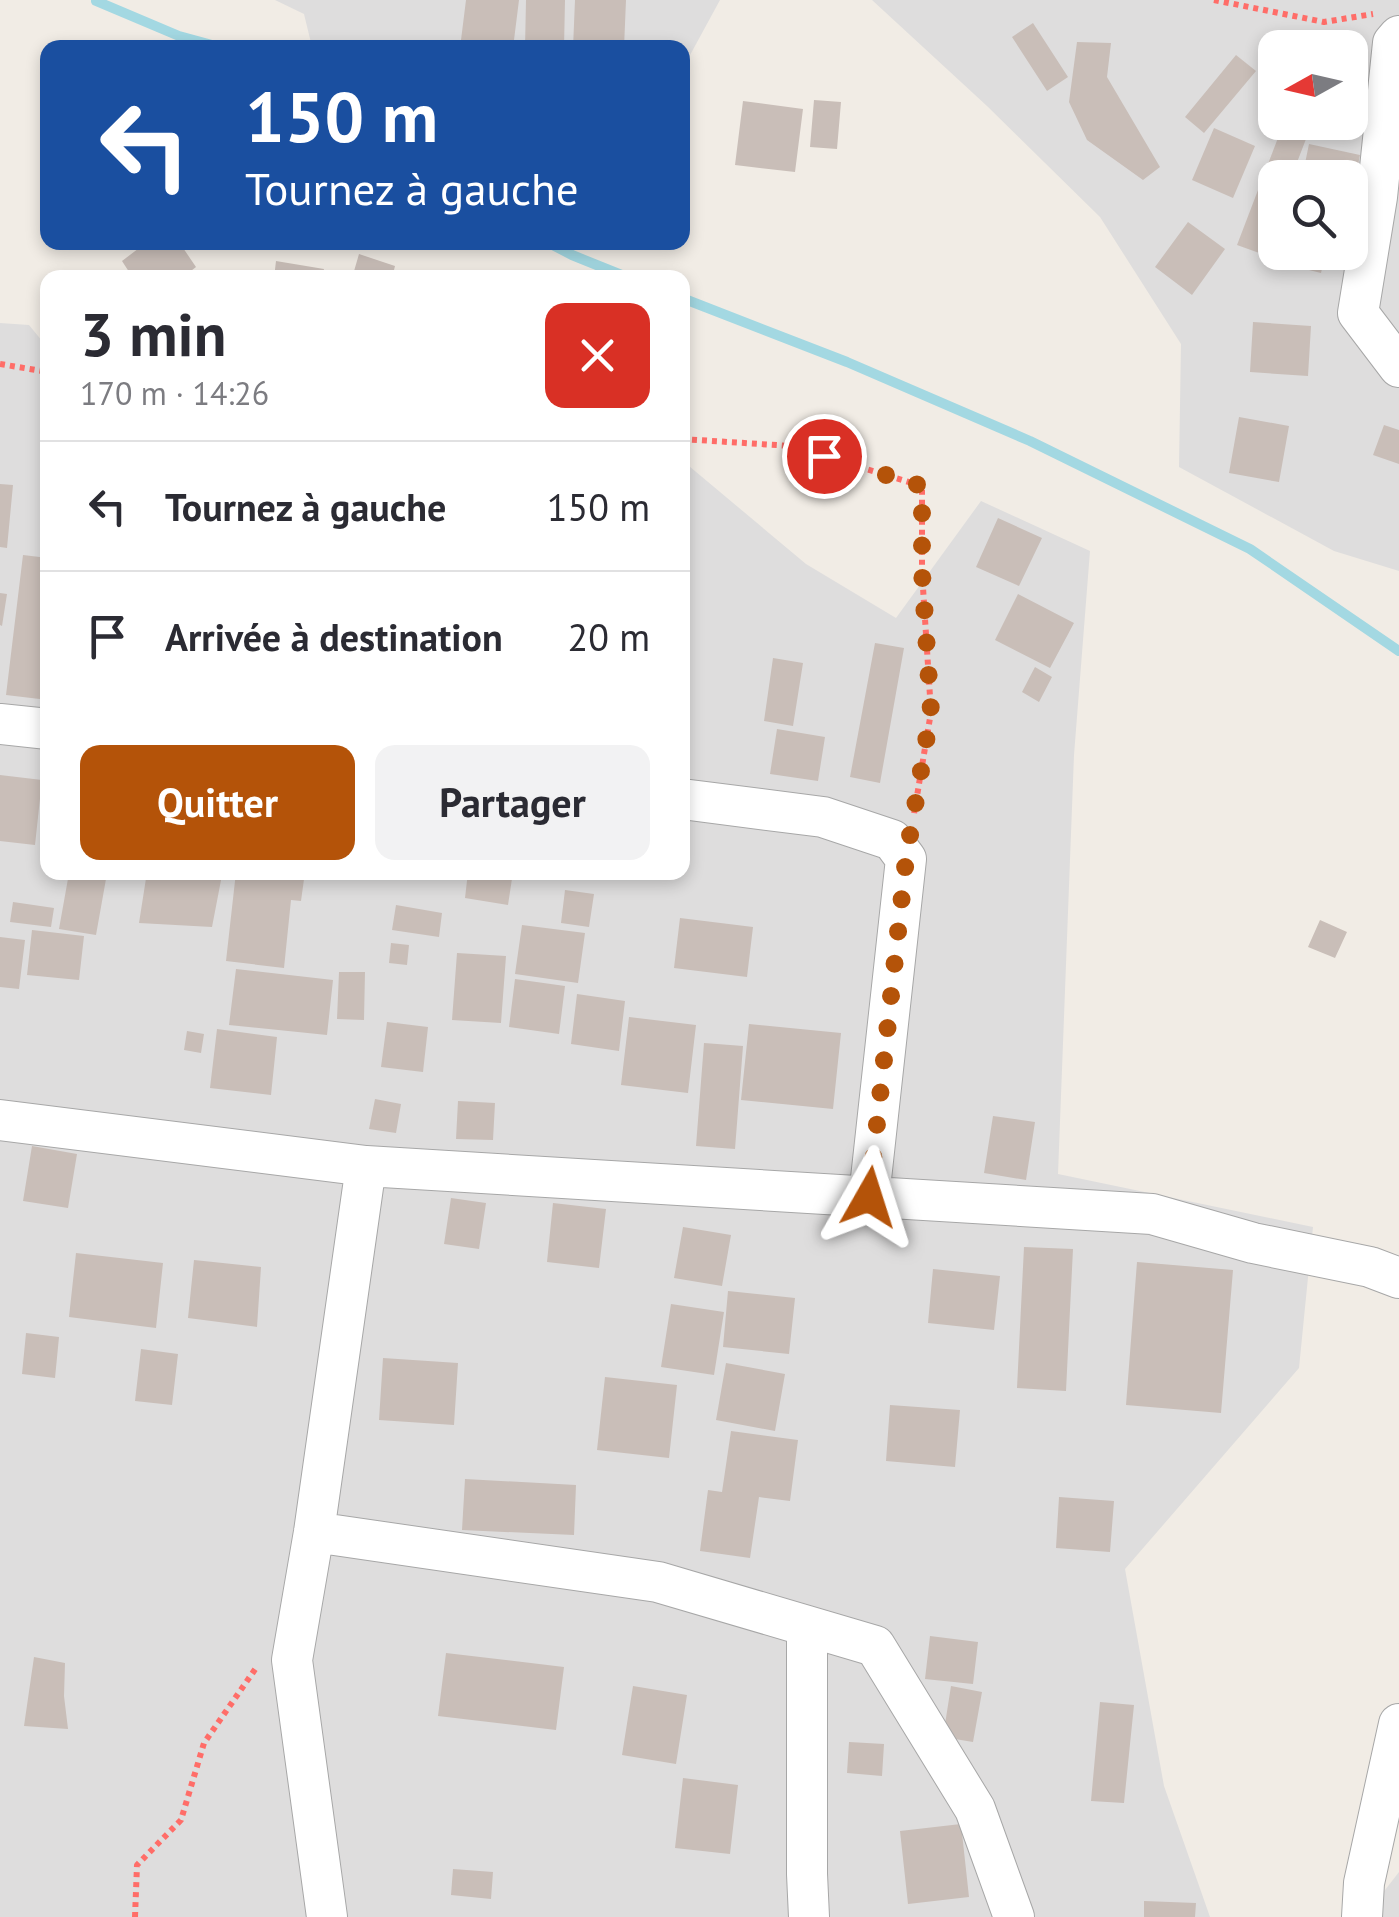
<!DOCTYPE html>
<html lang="fr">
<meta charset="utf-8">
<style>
body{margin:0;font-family:"PT Sans",sans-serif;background:#f2f2f3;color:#2b2b33;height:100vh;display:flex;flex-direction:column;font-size:38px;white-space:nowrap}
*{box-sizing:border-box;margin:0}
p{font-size:32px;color:#7c7c81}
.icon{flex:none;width:55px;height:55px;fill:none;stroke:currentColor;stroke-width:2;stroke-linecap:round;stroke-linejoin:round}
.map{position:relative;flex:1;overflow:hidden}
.panel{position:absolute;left:40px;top:270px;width:650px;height:610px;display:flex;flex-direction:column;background:#fff;border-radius:20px;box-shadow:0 5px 15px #0003}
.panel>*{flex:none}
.hud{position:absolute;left:40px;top:40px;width:650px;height:210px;border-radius:20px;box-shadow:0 5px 15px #0003;background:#1a4fa0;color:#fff;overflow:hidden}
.needle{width:65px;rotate:262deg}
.fabs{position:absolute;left:1258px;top:30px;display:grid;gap:20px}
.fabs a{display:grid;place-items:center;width:110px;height:110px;border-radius:20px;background:#fff;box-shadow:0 5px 15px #0003;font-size:50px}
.pin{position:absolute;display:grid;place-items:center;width:85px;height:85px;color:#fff;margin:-42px;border:5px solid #fff;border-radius:50%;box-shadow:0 2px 10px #0007}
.me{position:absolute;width:110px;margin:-55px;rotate:6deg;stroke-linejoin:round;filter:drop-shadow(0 0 8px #0008)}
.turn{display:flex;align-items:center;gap:35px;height:210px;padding:0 40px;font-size:45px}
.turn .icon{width:130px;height:130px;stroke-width:2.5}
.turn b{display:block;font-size:70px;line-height:85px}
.round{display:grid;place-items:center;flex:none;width:105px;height:105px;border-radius:20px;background:#f2f2f3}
.summary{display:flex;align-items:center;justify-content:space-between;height:170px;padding:0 40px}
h1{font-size:60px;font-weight:800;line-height:75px}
.button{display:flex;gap:20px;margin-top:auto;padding:20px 40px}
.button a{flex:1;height:115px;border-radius:20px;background:#b45309;color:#fff;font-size:40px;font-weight:800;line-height:115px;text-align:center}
.button a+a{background:#f2f2f3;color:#2b2b33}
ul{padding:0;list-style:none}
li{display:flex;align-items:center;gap:30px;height:130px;padding:0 40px;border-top:2px solid #e1e1e2}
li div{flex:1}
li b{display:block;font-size:38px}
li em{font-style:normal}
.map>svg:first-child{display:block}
.residential{fill:#dedddd;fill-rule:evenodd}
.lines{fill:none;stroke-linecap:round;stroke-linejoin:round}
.stream{stroke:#a3d8e2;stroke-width:10}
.building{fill:#c9beb8}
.street-casing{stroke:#a7a7a7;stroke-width:42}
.path{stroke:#ff6d68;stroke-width:6;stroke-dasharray:5 5;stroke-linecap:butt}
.street{stroke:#fff;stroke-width:40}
.route{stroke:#b45309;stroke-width:18;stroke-dasharray:0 32.4}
</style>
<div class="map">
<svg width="1399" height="1917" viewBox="0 0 1399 1917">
<rect width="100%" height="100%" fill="#f1ece5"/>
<path class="residential" d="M275 0H720L683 68 682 48 312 47 304 14Z
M872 0H1399V571L1334 551 1179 467 1181 344 1100 217 987 106ZM1275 48H1350V122H1275ZM1275 178H1350V252H1275Z
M0 323 29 325 47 347 48 872H682L683 461 806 564 896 618 981 501 1090 551 1074 755 1058 1174 1313 1227 1299 1368 1125 1569 1164 1786 1210 1917H0Z
M1399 1872V1917H1364Z"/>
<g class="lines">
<path class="stream" d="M96 1 179 36 223 48
M547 242 572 255 629 278
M682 298 847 362 1030 441 1250 549 1399 651"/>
</g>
<path class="building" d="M466 0H519L513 48H460Z
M526 0H565L564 48H525Z
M575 0H626L624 48H573Z
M1033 23 1068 77 1047 91 1012 37Z
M1077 42 1111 43 1107 77 1160 167 1143 180 1087 140 1069 102Z
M1236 55 1256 71 1204 133 1185 117Z
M814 100 841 102 837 149 810 147Z
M743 101 803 109 795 172 735 165Z
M1214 128 1255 146 1233 198 1192 180Z
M1281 130 1306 139 1291 178H1275V252H1291L1287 263 1237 245Z
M1309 144 1360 155 1352 195 1350 178H1302Z
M1188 222 1225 249 1192 295 1155 267Z
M147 242H179L196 267 182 278H133L122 261Z
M1297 252H1326L1321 273 1293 266Z
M359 254 395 266 392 278H352Z
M276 261 324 269 322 278H274Z
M1253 322 1311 326 1308 376 1250 372Z
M1239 417 1289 426 1279 482 1229 473Z
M1384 425 1399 430V464L1373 455Z
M0 484 13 485 7 548 0 547Z
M998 518 1042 538 1019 586 976 567Z
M23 555 48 558V700L6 695Z
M0 593 7 594 2 626 0 625Z
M1018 594 1074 623 1050 668 995 640Z
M875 643 904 648 880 783 850 777Z
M773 658 803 663 793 726 764 721Z
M1035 667 1052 677 1039 702 1022 692Z
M777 729 825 737 818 781 770 774Z
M0 775 42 780 35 845 0 841Z
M147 872H205L222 875 212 927 139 923Z
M236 872H305L301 901 291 900 284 968 226 961Z
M468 872H513L508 905 465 898Z
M69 873 106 879 96 935 59 929Z
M565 890 594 894 589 927 561 923Z
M13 902 54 908 51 927 10 922Z
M396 905 442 913 439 937 392 930Z
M680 918 753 927 747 977 674 968Z
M1320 920 1347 932 1335 958 1308 947Z
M522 925 585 933 578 983 515 974Z
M32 930 84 936 79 980 27 975Z
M0 937 25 940 19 989 0 987Z
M391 943 409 945 407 965 389 963Z
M457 953 506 956 501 1023 452 1020Z
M236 969 333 980 327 1035 229 1025Z
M339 972H365L364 1020 337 1019Z
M515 979 565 986 559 1034 509 1027Z
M577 994 625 1001 619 1051 571 1044Z
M629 1017 696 1025 688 1093 621 1085Z
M387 1022 428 1027 423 1072 381 1067Z
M749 1024 841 1033 833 1109 741 1100Z
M217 1029 277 1037 271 1095 210 1088Z
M187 1031 204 1034 201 1053 184 1050Z
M704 1043 743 1046 735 1149 696 1146Z
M375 1099 401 1104 396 1133 369 1129Z
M458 1101 495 1103 493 1140 456 1139Z
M993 1116 1035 1122 1026 1180 984 1173Z
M32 1146 77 1154 68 1208 23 1201Z
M451 1198 486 1203 479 1249 444 1244Z
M553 1203 606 1209 599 1268 547 1262Z
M683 1227 731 1235 722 1286 674 1278Z
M1024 1247 1073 1249 1066 1391 1017 1388Z
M76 1253 163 1263 156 1328 69 1317Z
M194 1260 261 1267 257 1327 188 1318Z
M1137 1262 1233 1270 1221 1413 1126 1405Z
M933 1269 1000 1276 994 1330 928 1323Z
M728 1291 795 1298 789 1354 723 1347Z
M671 1304 724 1312 714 1375 661 1367Z
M26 1333 59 1337 55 1378 22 1374Z
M141 1349 178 1354 172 1405 135 1401Z
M383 1358 458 1363 454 1425 379 1420Z
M726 1363 785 1374 775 1431 716 1420Z
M605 1377 677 1385 669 1458 597 1450Z
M890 1405 960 1410 955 1467 886 1461Z
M731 1431 798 1440 790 1501 759 1497 750 1558 700 1551 708 1490 722 1492Z
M465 1479 576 1485 574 1535 462 1530Z
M1059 1497 1114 1501 1110 1552 1056 1548Z
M930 1636 978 1642 973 1684 925 1679Z
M446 1653 564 1667 556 1730 438 1716Z
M34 1657 65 1663 64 1696 68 1729 24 1726Z
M633 1686 687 1695 676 1764 622 1755Z
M951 1686 982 1692 973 1742 943 1737Z
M1100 1702 1134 1705 1124 1803 1091 1801Z
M849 1742 884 1744 882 1776 847 1773Z
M683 1778 738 1785 730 1854 675 1848Z
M961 1824 969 1897 908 1904 900 1831Z
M453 1869 493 1872 491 1899 451 1895Z
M1144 1901 1196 1903 1195 1917H1144Z"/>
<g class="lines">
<defs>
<path id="street" d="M1399 36 1393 43 1377 197 1358 313 1399 367
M0 724 48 729
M682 799 823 817 892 840 906 859 869 1197
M0 1120 366 1166 1152 1214 1253 1243 1370 1267 1399 1278
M314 1532 658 1582 875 1646 975 1809 1014 1917
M807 1626V1874L809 1917
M327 1917 292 1660 314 1532 366 1166
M1362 1917 1364 1883 1399 1724"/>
</defs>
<use href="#street" class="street-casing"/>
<path class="path" d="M1214 0 1324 22 1373 14
M0 364 48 372
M682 439 791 446 922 486V572L931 712 914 814
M135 1917 137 1865 181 1820 204 1743 256 1668"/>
<use href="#street" class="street"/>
</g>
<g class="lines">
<path class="route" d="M824 456 922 486V572L931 712 906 859 869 1197"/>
</g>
</svg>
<div class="fabs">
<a><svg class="needle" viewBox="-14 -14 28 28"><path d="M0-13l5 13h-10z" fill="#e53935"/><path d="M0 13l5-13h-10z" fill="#7c7c81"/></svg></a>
<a><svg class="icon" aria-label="search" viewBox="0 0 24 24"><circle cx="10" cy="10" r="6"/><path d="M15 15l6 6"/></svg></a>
</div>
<div class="pin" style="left:824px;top:456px;background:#d93025"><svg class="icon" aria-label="arrive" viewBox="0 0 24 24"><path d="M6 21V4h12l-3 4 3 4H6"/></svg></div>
<svg class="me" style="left:869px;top:1197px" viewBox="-20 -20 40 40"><path d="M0-17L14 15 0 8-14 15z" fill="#b45309" stroke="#fff" stroke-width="4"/></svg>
<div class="hud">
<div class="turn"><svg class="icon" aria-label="left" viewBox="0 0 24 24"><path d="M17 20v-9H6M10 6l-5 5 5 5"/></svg><div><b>150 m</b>Tournez à gauche</div></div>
</div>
<section class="panel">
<div class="summary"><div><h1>3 min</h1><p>170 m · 14:26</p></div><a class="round" style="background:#d93025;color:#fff"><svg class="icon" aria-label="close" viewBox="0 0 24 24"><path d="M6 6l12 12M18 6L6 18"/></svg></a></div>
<ul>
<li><svg class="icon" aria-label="left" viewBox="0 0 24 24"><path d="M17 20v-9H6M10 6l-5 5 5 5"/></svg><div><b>Tournez à gauche</b></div><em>150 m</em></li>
<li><svg class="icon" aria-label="arrive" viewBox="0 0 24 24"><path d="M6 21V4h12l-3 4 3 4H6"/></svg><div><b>Arrivée à destination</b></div><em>20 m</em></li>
</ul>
<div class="button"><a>Quitter</a><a>Partager</a></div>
</section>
</div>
